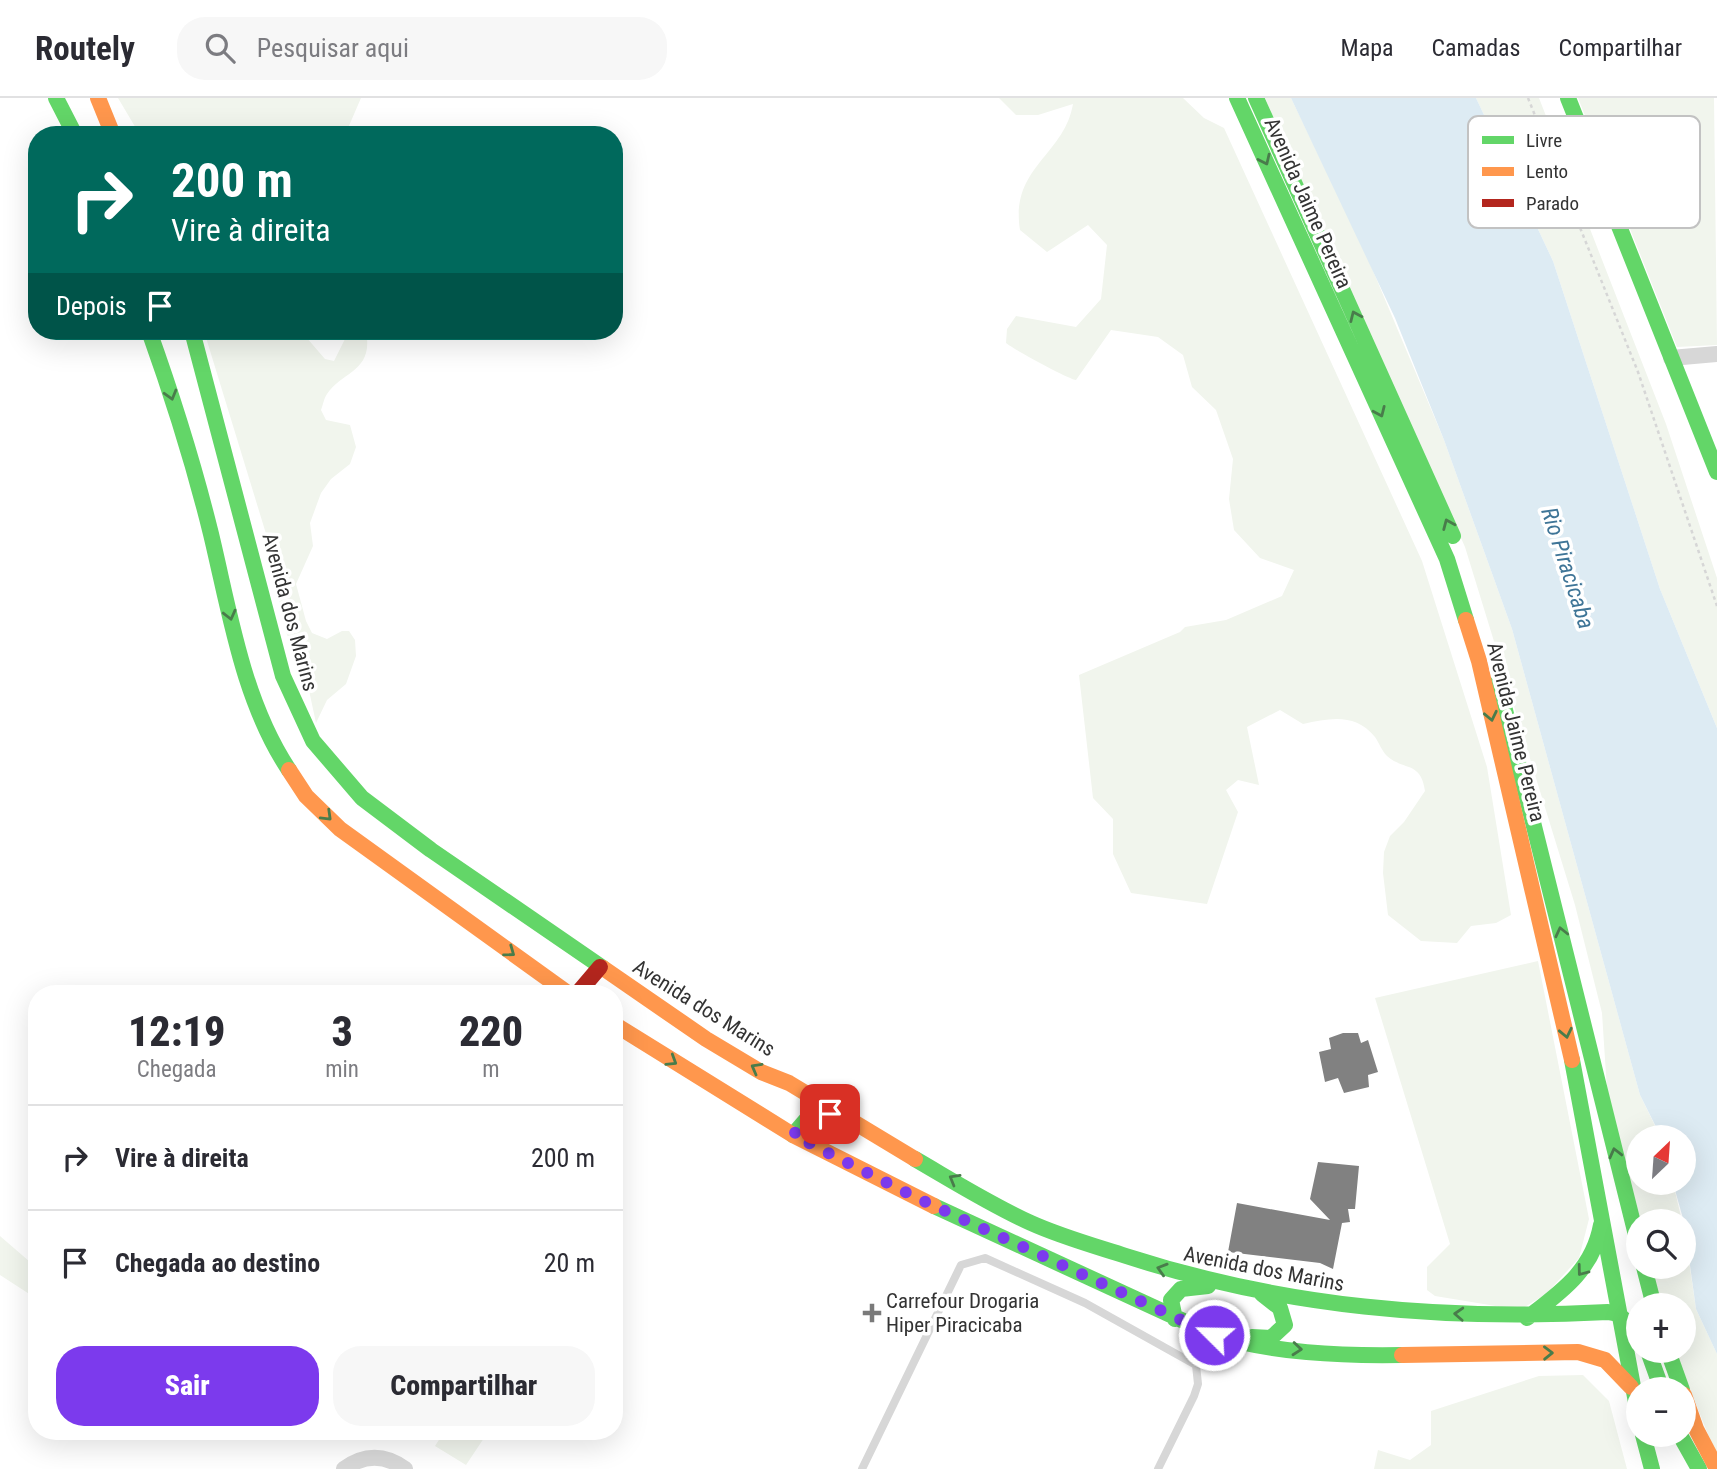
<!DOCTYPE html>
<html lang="pt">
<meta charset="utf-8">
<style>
body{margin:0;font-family:"Roboto Condensed",sans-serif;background:#f7f7f7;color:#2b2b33;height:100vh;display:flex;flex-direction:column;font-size:26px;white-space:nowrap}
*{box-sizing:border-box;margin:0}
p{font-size:23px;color:#7c7c81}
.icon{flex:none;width:38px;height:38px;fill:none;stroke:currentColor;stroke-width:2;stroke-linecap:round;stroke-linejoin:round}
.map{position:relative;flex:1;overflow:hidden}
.panel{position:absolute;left:28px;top:887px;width:595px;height:455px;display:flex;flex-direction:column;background:#fff;border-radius:28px;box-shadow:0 7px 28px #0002}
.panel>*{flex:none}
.guide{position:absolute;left:28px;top:28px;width:595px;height:214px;border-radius:28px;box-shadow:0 7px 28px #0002;background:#00695c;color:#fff;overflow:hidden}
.needle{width:46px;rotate:25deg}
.tools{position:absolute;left:1626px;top:1027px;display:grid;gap:14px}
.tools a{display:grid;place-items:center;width:70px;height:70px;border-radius:50%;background:#fff;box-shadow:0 7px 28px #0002;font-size:35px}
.pin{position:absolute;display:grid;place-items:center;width:60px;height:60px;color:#fff;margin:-30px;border-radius:14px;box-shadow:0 4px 10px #0006}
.me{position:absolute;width:77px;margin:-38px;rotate:293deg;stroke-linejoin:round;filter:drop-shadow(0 0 5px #0008)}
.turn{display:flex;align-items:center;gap:24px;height:147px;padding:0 28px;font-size:32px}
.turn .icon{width:91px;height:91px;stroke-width:2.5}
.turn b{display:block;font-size:49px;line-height:60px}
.then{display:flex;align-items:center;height:66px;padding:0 28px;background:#0003;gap:14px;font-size:26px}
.eta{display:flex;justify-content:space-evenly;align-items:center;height:119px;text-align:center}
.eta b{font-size:42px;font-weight:800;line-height:49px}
.action{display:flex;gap:14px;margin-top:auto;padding:14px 28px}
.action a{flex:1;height:80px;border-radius:28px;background:#7c3aed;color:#fff;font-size:28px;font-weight:800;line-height:80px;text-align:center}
.action a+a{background:#f7f7f7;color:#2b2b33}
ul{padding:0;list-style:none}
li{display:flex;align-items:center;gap:21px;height:105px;padding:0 28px;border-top:2px solid #e1e1e2}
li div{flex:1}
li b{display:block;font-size:26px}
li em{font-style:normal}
header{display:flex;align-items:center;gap:42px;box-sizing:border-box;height:98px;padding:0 35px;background:#fff;border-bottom:2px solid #e1e1e2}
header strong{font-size:33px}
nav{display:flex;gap:38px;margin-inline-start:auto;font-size:24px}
.search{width:490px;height:63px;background:#f7f7f7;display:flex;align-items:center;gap:18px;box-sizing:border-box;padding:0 24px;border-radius:28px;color:#7c7c81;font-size:26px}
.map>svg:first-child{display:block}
.green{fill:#f1f5ed}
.water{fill:#ddebf3}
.building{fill:#818181}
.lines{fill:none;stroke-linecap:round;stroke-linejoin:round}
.path{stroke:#d6d6d6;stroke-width:2.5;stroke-dasharray:3.5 3.5;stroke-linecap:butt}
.lane{stroke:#d7d7d7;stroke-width:8}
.street{stroke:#d7d7d7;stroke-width:16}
.fast{stroke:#63d668;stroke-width:16}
.slow{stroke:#ff974d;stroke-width:16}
.jam{stroke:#b3261e;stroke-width:16}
.oneway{stroke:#497c4b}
.route{stroke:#7c3aed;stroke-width:12;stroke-dasharray:0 21.6}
.poi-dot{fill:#7a7a7a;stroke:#fff;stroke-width:2.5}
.labels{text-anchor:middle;stroke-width:7;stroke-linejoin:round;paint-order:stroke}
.street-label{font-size:21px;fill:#333;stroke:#fff}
.poi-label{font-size:21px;fill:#333;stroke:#fff;text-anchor:start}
.water-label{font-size:23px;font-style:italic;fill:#3f7597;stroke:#fff}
.key{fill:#fff;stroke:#c2c2c2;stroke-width:2}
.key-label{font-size:19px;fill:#333}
</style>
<header>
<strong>Routely</strong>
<div class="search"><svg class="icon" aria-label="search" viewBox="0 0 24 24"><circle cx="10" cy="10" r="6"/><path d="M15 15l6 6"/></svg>Pesquisar aqui</div>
<nav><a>Mapa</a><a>Camadas</a><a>Compartilhar</a></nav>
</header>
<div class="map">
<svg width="1717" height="1371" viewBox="0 0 1717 1371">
<rect width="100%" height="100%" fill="#fff"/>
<path class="green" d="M118 0H361L345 37H140Z
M999 0H1183L1204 20 1224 30 1422 463 1487 669 1511 817 1496 825 1471 828 1457 845 1421 843 1388 817 1383 775 1384 754 1390 738 1404 724 1425 693C1421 663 1404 673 1387 658 1382 653 1379 645 1375 639 1355 615 1331 620 1303 626L1280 612 1247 629 1259 687 1238 682 1226 692 1238 714 1207 806 1131 795 1113 756V721L1093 700 1079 577 1180 534 1185 529 1226 522 1282 498 1294 472 1260 460 1234 432 1229 401 1233 361 1216 312 1192 289 1183 257 1158 239 1111 232 1076 282C1070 282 1013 251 1006 245L1007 231 1016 218 1076 229 1101 201 1107 147 1088 127 1047 154 1020 132C1010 69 1064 58 1073 6L1038 17H1016Z
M1265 0H1291L1363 149 1444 342 1512 531 1640 997 1660 1038 1638 1040V1085H1673L1682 1123H1639L1608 1007 1602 915 1575 807 1465 449Z
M1476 0H1539L1666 326 1717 480V630L1660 491 1553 163Z
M1578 0H1714L1717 247 1677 249Z
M204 233H308L306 239 325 261 334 263 349 233H366C374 274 342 273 327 296 324 300 323 307 321 312L326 322 350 327 356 349 350 366 331 381 321 395 310 425 313 448 296 486 306 523 312 535 327 541 342 533H349L355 542 356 558 346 586 327 602 316 625 307 583 285 532 267 439Z
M1538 863 1589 1121 1579 1160 1546 1196 1520 1212 1435 1198 1427 1192V1169L1450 1146 1375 900Z
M1684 1129 1696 1211 1717 1256V1359L1675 1253H1684V1208L1660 1207 1650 1169H1684Z
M0 1138 37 1170V1201L0 1177Z
M1583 1277 1609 1303 1627 1371H1374L1378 1352 1410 1362 1431 1347V1313L1539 1278Z
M444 1334H488L466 1367 435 1348Z"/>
<path class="water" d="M1291 0H1476L1553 163 1660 491 1717 630V1256L1696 1211 1684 1124 1673 1085H1684V1040L1661 1039 1640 997 1512 531 1444 342 1395 220Z"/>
<path class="building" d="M1343 935H1358L1361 945 1368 942 1378 974 1368 977 1369 989 1344 995 1338 980 1325 984 1319 954 1331 951 1329 940Z
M1318 1064 1359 1068 1355 1111H1348L1350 1124 1342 1125 1333 1171 1320 1165 1228 1154 1237 1105 1330 1122 1310 1101Z"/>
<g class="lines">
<path class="path" d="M1528 0 1638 274 1717 508"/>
<path class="lane" d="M862 1371 961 1167 985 1160 1085 1205 1196 1267 1198 1286 1194 1298 1158 1371"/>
<path class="street" d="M1671 260 1717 256
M344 1371C364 1356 385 1356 405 1371"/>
<path class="fast" d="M56 0 75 37
M1237 0 1447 461 1466 522
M1256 0 1453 438
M1568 0 1717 374
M149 233C173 300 194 367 211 436 230 515 243 603 289 672
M192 233 283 578 313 643 362 700 431 752 603 870
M1498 584 1638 1145
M1572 962 1638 1315
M793 1037 812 1015 839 1019
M915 1061C953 1083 991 1107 1031 1125 1062 1139 1095 1148 1126 1158 1284 1209 1443 1223 1608 1214L1618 1216 1638 1234
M934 1108 1214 1237C1274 1255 1339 1258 1402 1257
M1644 1169 1654 1208
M1527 1220C1561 1194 1593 1172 1601 1127
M1175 1221 1171 1202 1181 1191 1208 1188
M1252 1239 1271 1240 1285 1227 1280 1210 1262 1196
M1648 1253 1662 1292
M1668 1253 1682 1292
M1643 1337 1652 1371
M1680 1337 1699 1371"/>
<path class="slow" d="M98 0 113 37
M1466 522 1479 563 1572 962
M289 672 306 698 340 731 569 896
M603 870 706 941 761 974 789 985 915 1061
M614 926 793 1037 934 1108
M1402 1257 1578 1254 1605 1262 1631 1289
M1684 1297 1696 1331 1717 1371"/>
<path class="jam" d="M577 896 600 869"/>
</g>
<defs><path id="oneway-chevron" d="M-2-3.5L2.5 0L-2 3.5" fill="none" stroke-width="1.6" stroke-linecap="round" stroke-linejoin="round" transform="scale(1.75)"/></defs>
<g class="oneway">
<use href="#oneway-chevron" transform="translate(1265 62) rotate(65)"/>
<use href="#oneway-chevron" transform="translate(1355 218) rotate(-114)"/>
<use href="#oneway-chevron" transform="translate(171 297) rotate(74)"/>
<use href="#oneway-chevron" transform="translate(1380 314) rotate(66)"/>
<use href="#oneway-chevron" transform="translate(1448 426) rotate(-113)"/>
<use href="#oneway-chevron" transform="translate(230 517) rotate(76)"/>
<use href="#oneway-chevron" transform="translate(1491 618) rotate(78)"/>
<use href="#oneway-chevron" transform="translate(327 718) rotate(44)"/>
<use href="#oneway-chevron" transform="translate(1561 834) rotate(-103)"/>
<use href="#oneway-chevron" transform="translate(510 854) rotate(36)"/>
<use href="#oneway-chevron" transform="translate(1566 935) rotate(78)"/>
<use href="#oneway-chevron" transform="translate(672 963) rotate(32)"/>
<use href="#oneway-chevron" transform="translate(756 970) rotate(-151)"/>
<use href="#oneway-chevron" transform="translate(1615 1055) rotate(-104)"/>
<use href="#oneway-chevron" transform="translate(954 1081) rotate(-150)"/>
<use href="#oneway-chevron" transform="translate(1162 1171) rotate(-163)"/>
<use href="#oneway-chevron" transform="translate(1582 1173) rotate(127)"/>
<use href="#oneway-chevron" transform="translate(1459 1216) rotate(-177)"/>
<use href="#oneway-chevron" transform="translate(1297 1251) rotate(5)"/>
<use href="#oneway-chevron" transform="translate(1548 1255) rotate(-1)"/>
</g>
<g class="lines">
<path class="route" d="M830 1016H812L793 1037 919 1101 1214 1237"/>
</g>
<path class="poi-dot" d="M868.5 1204.5h7v7h7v7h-7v7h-7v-7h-7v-7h7z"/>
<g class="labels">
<g class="street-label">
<text transform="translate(1308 105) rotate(66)" y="7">Avenida Jaime Pereira</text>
<text transform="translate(290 514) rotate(75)" y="7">Avenida dos Marins</text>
<text transform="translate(1516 634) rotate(76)" y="7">Avenida Jaime Pereira</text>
<text transform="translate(704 910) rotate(32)" y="7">Avenida dos Marins</text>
<text transform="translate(1264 1171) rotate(11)" y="7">Avenida dos Marins</text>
</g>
<g class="poi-label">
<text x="886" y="1210">Carrefour Drogaria<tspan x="886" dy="24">Hiper Piracicaba</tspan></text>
</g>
<g class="water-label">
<text transform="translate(1568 470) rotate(72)" y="8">Rio Piracicaba</text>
</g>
</g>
<rect x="1468" y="18" width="232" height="112" rx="10" class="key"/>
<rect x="1482" y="38" width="32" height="8" fill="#63d668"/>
<rect x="1482" y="69" width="32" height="9" fill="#ff974d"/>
<rect x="1482" y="101" width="32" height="8" fill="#b3261e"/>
<g class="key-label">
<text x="1526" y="49">Livre</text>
<text x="1526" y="80">Lento</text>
<text x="1526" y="112">Parado</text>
</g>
</svg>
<div class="tools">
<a><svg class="needle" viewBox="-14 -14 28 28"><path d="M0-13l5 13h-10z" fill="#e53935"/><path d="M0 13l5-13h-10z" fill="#7c7c81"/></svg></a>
<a><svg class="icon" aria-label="search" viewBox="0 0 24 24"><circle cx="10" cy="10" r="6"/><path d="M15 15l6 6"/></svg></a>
<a>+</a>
<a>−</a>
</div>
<div class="pin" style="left:830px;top:1016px;background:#d93025"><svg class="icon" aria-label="arrive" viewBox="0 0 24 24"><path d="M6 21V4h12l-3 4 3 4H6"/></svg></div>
<svg class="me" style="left:1214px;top:1237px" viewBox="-20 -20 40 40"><circle r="17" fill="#7c3aed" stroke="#fff" stroke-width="3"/><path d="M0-11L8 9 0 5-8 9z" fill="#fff"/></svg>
<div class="guide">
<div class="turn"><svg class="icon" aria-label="right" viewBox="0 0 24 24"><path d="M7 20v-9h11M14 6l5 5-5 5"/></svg><div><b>200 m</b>Vire à direita</div></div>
<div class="then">Depois<svg class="icon" aria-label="arrive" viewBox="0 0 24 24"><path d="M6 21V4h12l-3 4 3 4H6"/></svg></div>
</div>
<section class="panel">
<div class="eta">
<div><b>12:19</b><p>Chegada</p></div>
<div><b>3</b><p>min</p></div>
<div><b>220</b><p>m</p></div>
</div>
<ul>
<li><svg class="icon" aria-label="right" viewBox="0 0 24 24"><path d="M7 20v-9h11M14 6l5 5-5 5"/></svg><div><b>Vire à direita</b></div><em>200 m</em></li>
<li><svg class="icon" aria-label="arrive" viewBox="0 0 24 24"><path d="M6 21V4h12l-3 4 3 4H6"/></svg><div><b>Chegada ao destino</b></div><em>20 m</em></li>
</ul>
<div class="action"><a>Sair</a><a>Compartilhar</a></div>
</section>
</div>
